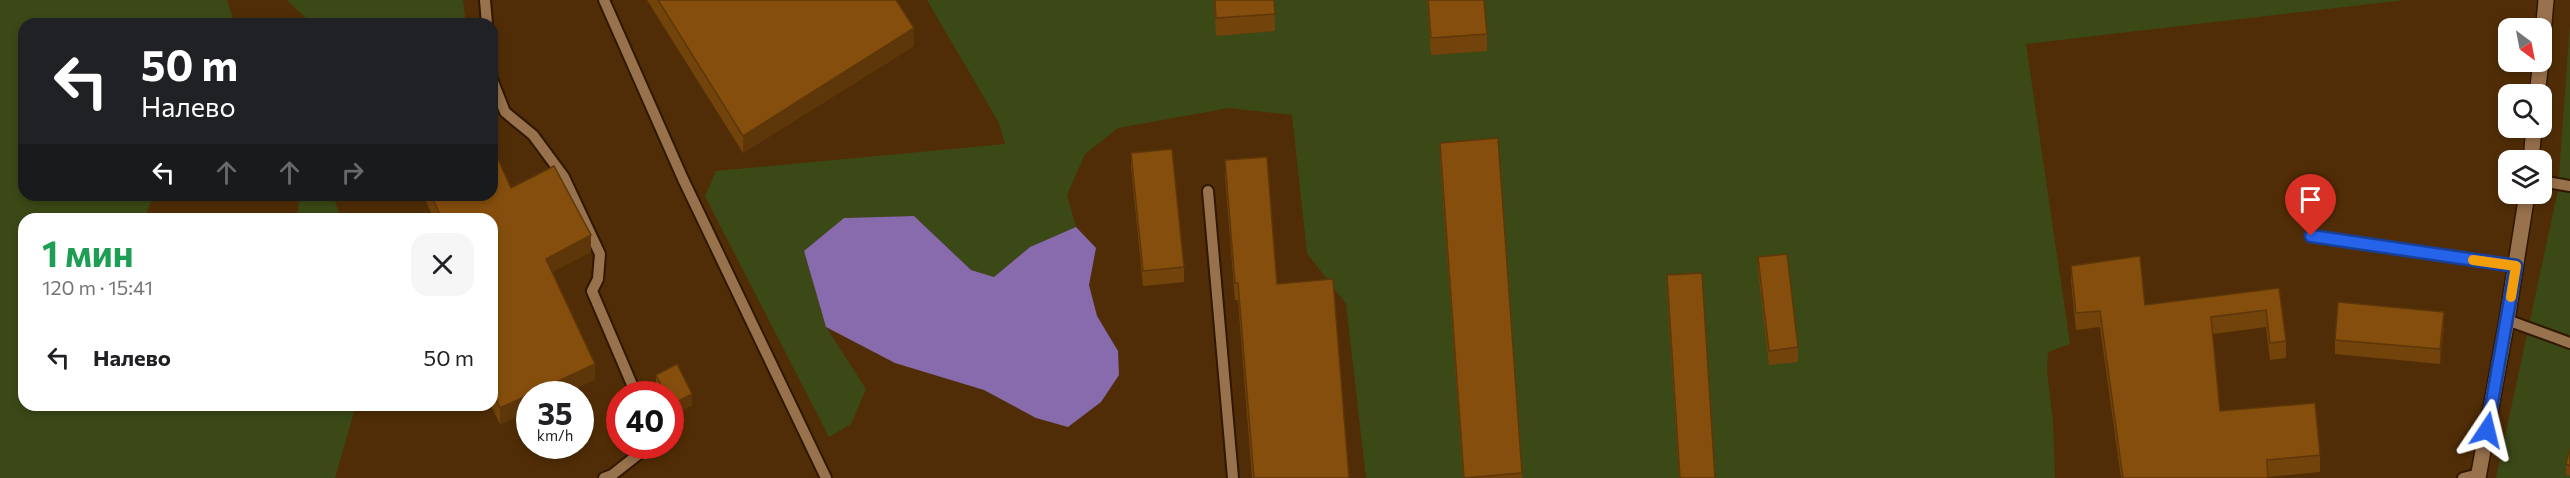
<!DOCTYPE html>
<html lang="ru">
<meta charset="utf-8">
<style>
body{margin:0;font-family:Commissioner,sans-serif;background:#f6f6f6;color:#202124;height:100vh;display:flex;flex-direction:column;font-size:22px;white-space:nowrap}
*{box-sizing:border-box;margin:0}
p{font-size:20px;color:#757577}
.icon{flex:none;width:33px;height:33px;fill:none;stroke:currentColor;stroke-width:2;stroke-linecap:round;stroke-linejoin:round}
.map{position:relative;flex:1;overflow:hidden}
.panel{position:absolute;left:18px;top:213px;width:480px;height:198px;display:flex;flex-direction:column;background:#fff;border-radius:18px;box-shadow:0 3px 9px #0003}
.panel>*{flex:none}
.hud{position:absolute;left:18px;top:18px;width:480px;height:183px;border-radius:18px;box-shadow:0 3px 9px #0003;background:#202124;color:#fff;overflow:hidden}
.needle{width:39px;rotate:148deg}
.tools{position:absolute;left:2498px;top:18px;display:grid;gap:12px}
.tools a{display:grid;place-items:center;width:54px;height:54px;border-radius:12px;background:#fff;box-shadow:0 3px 9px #0003;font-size:30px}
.speed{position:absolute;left:516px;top:381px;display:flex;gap:12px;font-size:30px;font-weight:700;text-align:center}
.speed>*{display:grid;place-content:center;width:78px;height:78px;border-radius:50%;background:#fff;box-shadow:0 3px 9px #0003;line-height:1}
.speed small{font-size:15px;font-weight:400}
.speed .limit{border:9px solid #d22;background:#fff;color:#111}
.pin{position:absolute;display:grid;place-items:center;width:51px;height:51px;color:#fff;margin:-62px -26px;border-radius:50% 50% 50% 0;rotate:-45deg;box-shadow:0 0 6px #0007}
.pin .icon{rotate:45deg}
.me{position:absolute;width:66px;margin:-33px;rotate:10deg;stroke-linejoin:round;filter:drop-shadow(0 0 4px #0008)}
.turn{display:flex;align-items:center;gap:21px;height:126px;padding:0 24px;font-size:27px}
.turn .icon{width:78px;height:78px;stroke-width:2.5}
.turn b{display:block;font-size:42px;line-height:51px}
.lanes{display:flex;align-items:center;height:57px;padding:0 24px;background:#0003;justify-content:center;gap:30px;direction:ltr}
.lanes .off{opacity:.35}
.round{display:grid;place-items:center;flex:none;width:63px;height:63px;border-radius:18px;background:#f6f6f6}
.summary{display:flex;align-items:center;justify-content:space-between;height:102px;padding:0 24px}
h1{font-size:36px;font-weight:700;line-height:45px;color:#1e9e55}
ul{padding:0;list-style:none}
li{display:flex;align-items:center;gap:18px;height:84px;padding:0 24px}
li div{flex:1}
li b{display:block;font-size:22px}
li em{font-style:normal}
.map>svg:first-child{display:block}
.green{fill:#3b4916}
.water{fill:#876bad}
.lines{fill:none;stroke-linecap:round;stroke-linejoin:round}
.service-casing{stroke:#301700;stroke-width:14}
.tertiary-casing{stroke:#301700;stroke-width:18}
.service{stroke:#98714d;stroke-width:10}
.tertiary{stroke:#98714d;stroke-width:15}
.wall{fill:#72430b}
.shaded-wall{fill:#5d3709}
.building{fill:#854e0d;stroke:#5d3709;stroke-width:1.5}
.route-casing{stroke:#184099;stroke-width:15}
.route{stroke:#2563eb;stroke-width:10}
.slow{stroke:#f59e0b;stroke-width:10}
</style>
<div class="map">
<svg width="2570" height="478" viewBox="0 0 2570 478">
<rect width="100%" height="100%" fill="#502d06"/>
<path class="green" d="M0 0H227L235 24H24V195H154L144 219H24V405H356L335 478H0Z
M287 0H463L466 24H312Z
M927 0H2405L2026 44 2070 344 2048 352 2047 371 2053 422 2055 478H1366L1346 304 1307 253 1292 115 1229 108 1118 128 1085 154 1067 195 1076 227 1030 247 994 277 971 270 914 216 844 218 804 252 826 327 866 389 851 424 829 437 705 196 716 171 1005 144 999 123Z
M2570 23V478H2496L2558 190Z
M297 195H333L341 219H297L299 199Z"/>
<path class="water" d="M914 216 971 270 994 277 1030 247 1076 227 1096 248 1089 285 1097 316 1118 351 1119 375 1101 402 1068 427 1036 418 984 390 895 363 826 327 804 251 844 218Z"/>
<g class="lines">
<defs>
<path id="service" d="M485 0 487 24
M604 0 683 179 826 478
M492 79 505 112 533 135 564 177 600 254 598 279 592 291 636 394
M2541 181 2570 186
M1208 191 1233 478
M2311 236 2516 266
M2507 320 2570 343
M604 478 612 475 649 446
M2463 478 2479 474"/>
<path id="tertiary" d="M2541 57 2546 0
M2537 94 2541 62
M2531 160 2534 128
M2478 478 2507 320 2527 194"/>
</defs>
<use href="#service" class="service-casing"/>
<use href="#tertiary" class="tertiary-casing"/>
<use href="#service" class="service"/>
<use href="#tertiary" class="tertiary"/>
</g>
<path class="wall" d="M647 0H896L914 46 743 153Z
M1214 0H1274L1275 31 1216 36Z
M1427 0H1484L1487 34V51L1431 55Z
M1440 143 1522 473V478H1463L1440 160Z
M1131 153 1184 267V282L1143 286 1131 167Z
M1225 160 1277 284 1349 478H1252L1238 300H1235L1225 177Z
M511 188 591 252 552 272 595 380 530 394V411L500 424 491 405H492V219H434L423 195H492Z
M1758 257 1798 347V362L1769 365 1758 271Z
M2071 266 2145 305 2279 288 2286 341V358L2270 360 2266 327 2213 334 2220 411 2320 455V472L2268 477V478H2121L2100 327 2076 330 2071 282Z
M1667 275 1715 478H1679L1667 293Z
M2444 326 2440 364 2335 354V340Z
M656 375 692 405 671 416 670 394H660L656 385Z
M2570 448V476L2566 475V464Z"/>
<path class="shaded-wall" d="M914 28V46L743 153V136Z
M492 117H493V133L492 134Z
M591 235V252L546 275V259Z
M2444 312V326L2440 364V349Z
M595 364V380L564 394H530V411L500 424V408Z
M692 394V405L671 416V405Z"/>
<path class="building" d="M658 0H896L914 28 743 136Z
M1215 0H1274L1275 14 1216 18Z
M1428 0H1484L1487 34 1431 38Z
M1498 138 1522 473 1464 478 1440 143Z
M492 146 511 188 554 166 591 235 546 259 595 364 500 408 492 390V219H442L431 195H492Z
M1172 149 1184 267 1143 271 1131 153Z
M1267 157 1277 284 1333 279 1349 478H1254L1238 283H1235L1225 160Z
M1787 254 1798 347 1769 351 1758 257Z
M2140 256 2145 305 2279 288 2286 341 2270 343 2266 310 2211 317 2220 411 2315 403 2320 455 2267 460 2268 478H2123L2100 311 2076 313 2071 266Z
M1702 273 1715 478H1680L1667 275Z
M2338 302 2444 312 2440 349 2335 340Z
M677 364 692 394 671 405 670 394H666L656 375Z
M2570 448V466L2566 464Z"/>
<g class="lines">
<defs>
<path id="route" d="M2311 236 2516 266 2487 430"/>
</defs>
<use href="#route" class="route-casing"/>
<use href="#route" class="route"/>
<path class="slow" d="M2473 260 2516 266 2511 297"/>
</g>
</svg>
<div class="tools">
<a><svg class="needle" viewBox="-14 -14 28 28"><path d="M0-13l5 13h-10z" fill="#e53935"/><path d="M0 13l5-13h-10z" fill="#757577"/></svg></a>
<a><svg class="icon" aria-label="search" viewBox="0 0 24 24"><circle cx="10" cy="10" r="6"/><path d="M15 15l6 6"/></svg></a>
<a><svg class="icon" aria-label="layers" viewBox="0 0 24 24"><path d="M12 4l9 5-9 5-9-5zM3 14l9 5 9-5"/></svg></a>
</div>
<div class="speed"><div>35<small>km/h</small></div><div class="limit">40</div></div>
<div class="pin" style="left:2311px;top:236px;background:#d93025"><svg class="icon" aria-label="arrive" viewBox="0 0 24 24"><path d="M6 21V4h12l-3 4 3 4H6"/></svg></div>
<svg class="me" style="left:2487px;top:430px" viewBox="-20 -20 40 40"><path d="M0-17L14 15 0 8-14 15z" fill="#2563eb" stroke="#fff" stroke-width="4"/></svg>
<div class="hud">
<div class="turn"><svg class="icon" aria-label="left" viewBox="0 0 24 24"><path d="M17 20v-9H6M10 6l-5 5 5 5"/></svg><div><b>50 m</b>Налево</div></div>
<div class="lanes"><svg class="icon" aria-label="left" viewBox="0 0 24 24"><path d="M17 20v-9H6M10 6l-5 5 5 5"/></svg><svg class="icon off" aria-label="ahead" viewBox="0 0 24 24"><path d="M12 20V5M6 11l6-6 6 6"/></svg><svg class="icon off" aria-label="ahead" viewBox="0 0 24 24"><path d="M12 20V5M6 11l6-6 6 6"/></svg><svg class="icon off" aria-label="right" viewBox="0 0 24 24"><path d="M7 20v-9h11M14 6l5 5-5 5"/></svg></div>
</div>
<section class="panel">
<div class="summary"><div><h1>1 мин</h1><p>120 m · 15:41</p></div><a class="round"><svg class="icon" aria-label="close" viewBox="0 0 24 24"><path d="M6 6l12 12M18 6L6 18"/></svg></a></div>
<ul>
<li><svg class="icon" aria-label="left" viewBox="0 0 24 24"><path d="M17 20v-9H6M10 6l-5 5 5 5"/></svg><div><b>Налево</b></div><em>50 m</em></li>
</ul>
</section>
</div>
